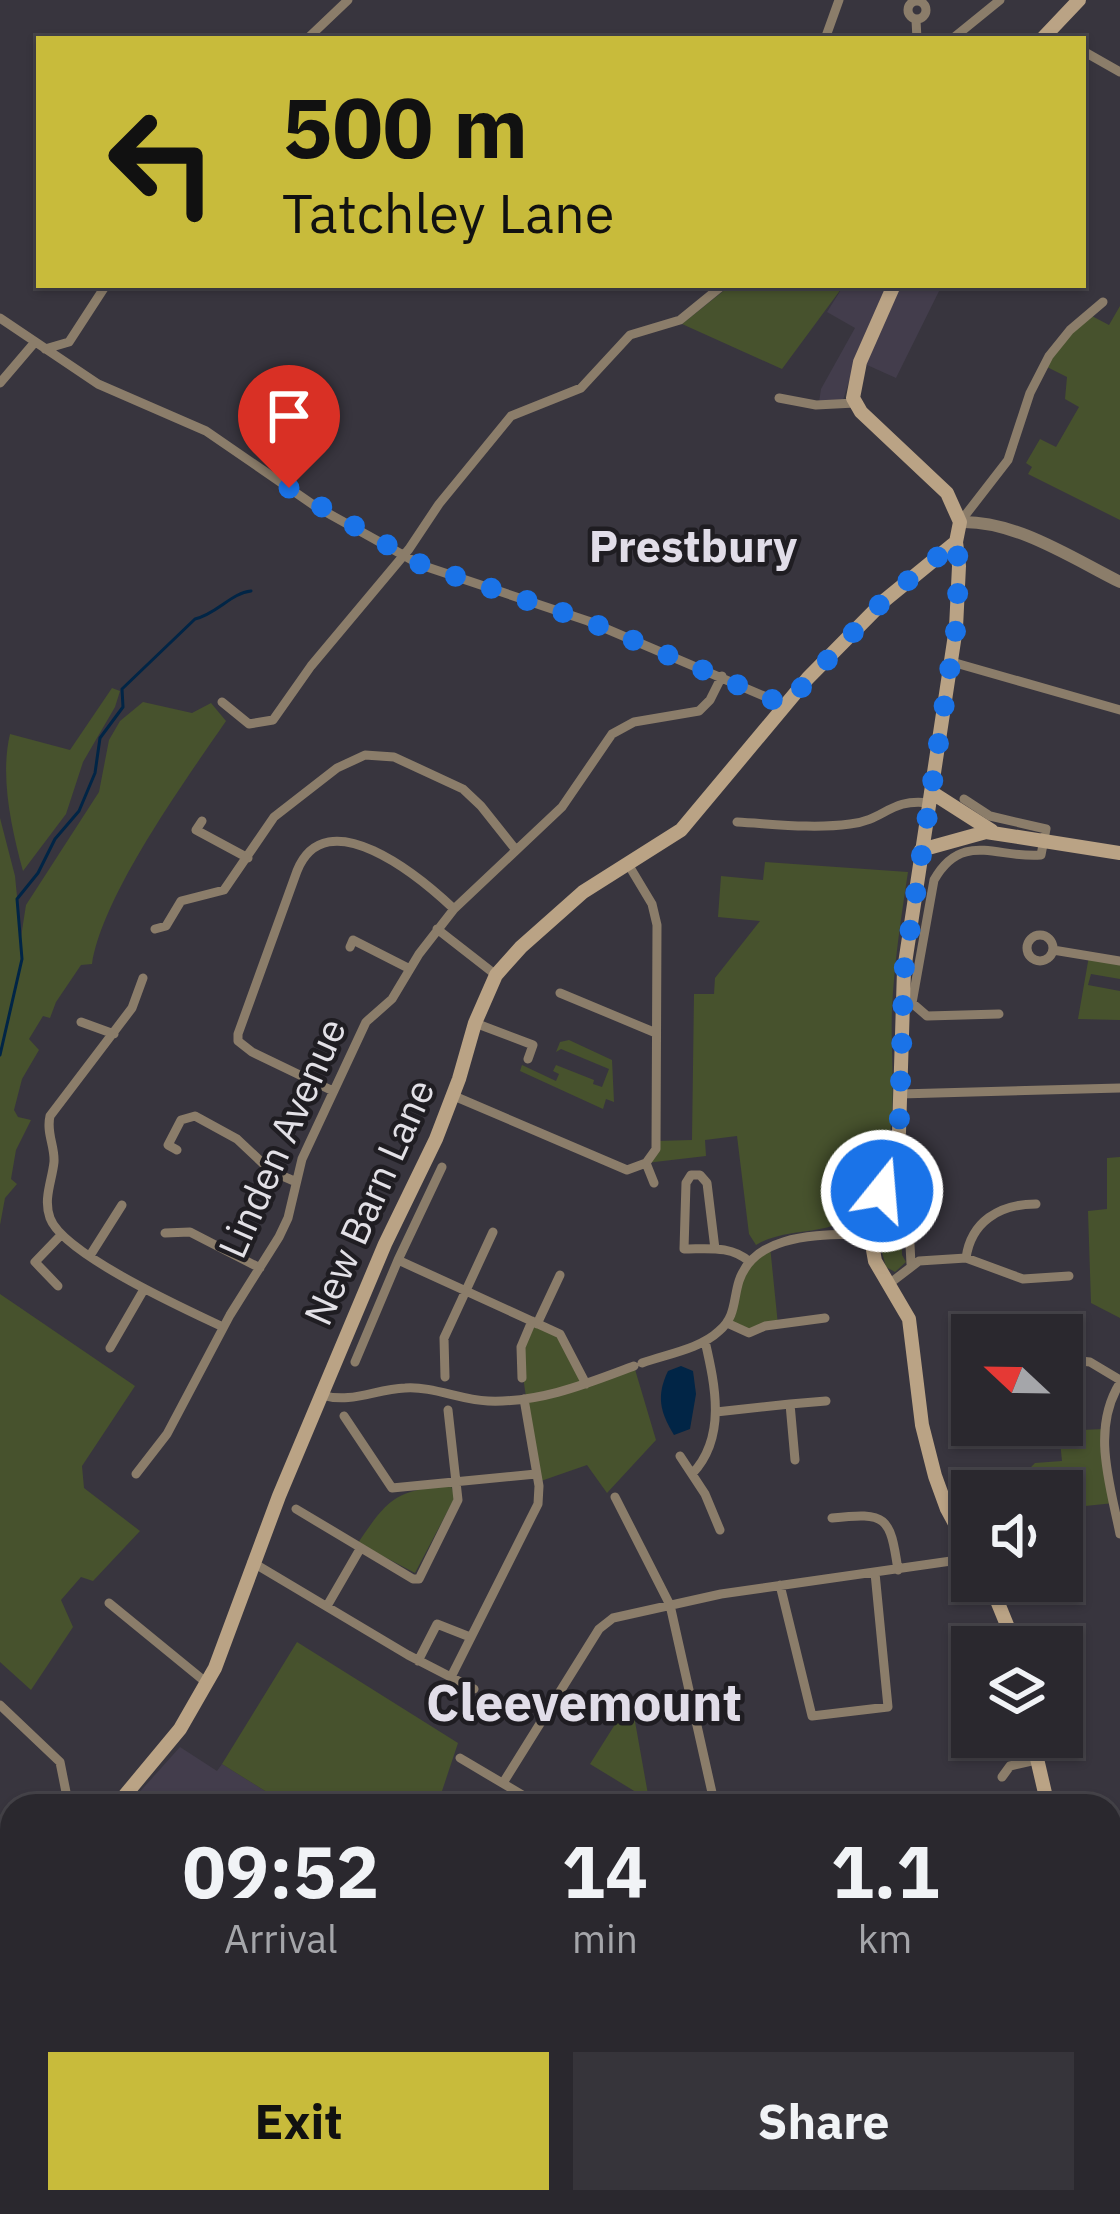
<!DOCTYPE html>
<style>
body{margin:0;font-family:"IBM Plex Sans",sans-serif;background:#36343a;color:#f1f3f6;height:100vh;display:flex;flex-direction:column;font-size:45px;white-space:nowrap}
*{box-sizing:border-box;margin:0}
p{font-size:39px;color:#a5a6aa}
.icon{flex:none;width:66px;height:66px;fill:none;stroke:currentColor;stroke-width:2;stroke-linecap:round;stroke-linejoin:round}
.map{position:relative;flex:1;overflow:hidden}
.details{position:absolute;left:0px;top:1794px;width:1122px;height:420px;display:flex;flex-direction:column;background:#2a282e;border-radius:36px 36px 0 0;box-shadow:0 3px 9px #0004,0 0 0 3px #46444a}
.details>*{flex:none}
.guide{position:absolute;left:36px;top:36px;width:1050px;height:252px;border-radius:0px;box-shadow:0 3px 9px #0004,0 0 0 3px #46444a;background:#c8bb3b;color:#111;overflow:hidden}
.needle{width:78px;rotate:292deg}
.fabs{position:absolute;left:951px;top:1314px;display:grid;gap:24px}
.fabs a{display:grid;place-items:center;width:132px;height:132px;border-radius:0px;background:#2a282e;box-shadow:0 3px 9px #0004,0 0 0 3px #46444a;font-size:60px}
.pin{position:absolute;display:grid;place-items:center;width:102px;height:102px;color:#fff;margin:-123px -51px;border-radius:50% 50% 50% 0;rotate:-45deg;box-shadow:0 0 12px #0007}
.pin .icon{rotate:45deg}
.me{position:absolute;width:132px;margin:-66px;rotate:17deg;stroke-linejoin:round;filter:drop-shadow(0 0 9px #0008)}
.turn{display:flex;align-items:center;gap:42px;height:252px;padding:0 48px;font-size:54px}
.turn .icon{width:156px;height:156px;stroke-width:2.5}
.turn b{display:block;font-size:84px;line-height:102px}
.eta{display:flex;justify-content:space-evenly;align-items:center;height:204px;text-align:center}
.eta b{font-size:72px;font-weight:700;line-height:84px}
.action{display:flex;gap:24px;margin-top:auto;padding:24px 48px}
.action a{flex:1;height:138px;border-radius:0px;background:#c8bb3b;color:#111;font-size:48px;font-weight:700;line-height:138px;text-align:center}
.action a+a{background:#36343a;color:#f1f3f6}
.map>svg:first-child{display:block}
.built{fill:#433d4c}
.green{fill:#47522d}
.water{fill:#012546}
.lines{fill:none;stroke-linecap:round;stroke-linejoin:round}
.stream{stroke:#012546;stroke-width:3}
.minor{stroke:#8b7d6a;stroke-width:9}
.tertiary{stroke:#8b7d6a;stroke-width:12}
.secondary{stroke:#baa385;stroke-width:14}
.route{stroke:#1a73e8;stroke-width:21;stroke-dasharray:0 37.8}
.labels{text-anchor:middle;stroke-width:9;stroke-linejoin:round;paint-order:stroke}
.street-label{font-size:39px;fill:#e2e0e6;stroke:#1f1d22}
.quarter-label{font-size:45px;font-weight:bold;fill:#e1dde8;stroke:#1f1d22}
.district-label{font-size:51px;font-weight:bold;fill:#e1dde8;stroke:#1f1d22}
</style>
<div class="map">
<svg width="1120" height="2214" viewBox="0 0 1120 2214">
<rect width="100%" height="100%" fill="#38353e"/>
<path class="built" d="M844 285H942L896 378 856 360 842 403 819 402 821 389 855 328 827 312Z
M180 1747 217 1771 222 1764 289 1806H127Z"/>
<path class="green" d="M731 285H844L782 369 682 324Z
M1120 306V520L1028 474 1032 467 1026 463 1040 439 1056 447 1079 407 1065 399 1067 377 1043 365 1088 314 1109 325Z
M112 688 120 691 115 707 83 762 66 814 23 871C11 827 0 776 10 734L70 750Z
M143 702 192 713 211 703 226 721C185 781 103 894 92 964L81 965 56 1002 50 1018 43 1016 29 1039 39 1050 22 1079 14 1110 18 1117 31 1120 16 1150 11 1179 17 1184 5 1198 0 1225V818L15 876 21 937 26 905 99 792 109 740 120 721Z
M765 862 908 872C901 918 894 964 892 1010 889 1082 909 1169 844 1220 824 1235 783 1228 756 1245L749 1234 737 1136 705 1140 706 1156 646 1163 656 1141 692 1140 694 994H714L715 978 760 921 718 917 721 876 763 880Z
M1089 956 1120 961V979L1091 974 1088 985 1120 991V1020L1078 1019Z
M569 1040 612 1060 614 1102 606 1099 603 1109 520 1071 522 1065 556 1081 559 1074 553 1071 556 1065 594 1080 593 1084 602 1087 609 1069 561 1049 556 1052 560 1042Z
M1120 1157V1318L1091 1303 1088 1211 1107 1209V1158Z
M895 1192 904 1200 901 1203 902 1255 906 1262 895 1272 886 1267 877 1234 887 1195Z
M770 1246 778 1325 749 1333 727 1323 743 1272Z
M0 1294 135 1386 82 1466 84 1488 140 1531 93 1581 81 1577 61 1600 73 1627 31 1690 0 1662Z
M532 1321 560 1334 586 1384 634 1366 656 1440 607 1493 587 1465 538 1482 520 1355Z
M1104 1429 1114 1503 1066 1508 1062 1491H1028L1026 1472 1035 1463 1062 1461 1059 1431Z
M451 1486 455 1497 415 1573 358 1543C389 1497 396 1490 451 1486Z
M297 1642 458 1743 437 1806H289L222 1764Z
M631 1699 649 1800 590 1764Z
M574 2202H765L766 2214H593Z"/>
<path class="water" d="M681 1366 693 1371 696 1394 690 1429 674 1435C660 1412 656 1396 668 1371Z"/>
<g class="lines">
<path class="stream" d="M0 1055 22 959 17 899 38 873 55 839 79 811 95 773 100 738 123 707 122 689 195 619C217 614 231 593 251 591
M867 2214 881 2207"/>
<path class="minor" d="M908 10a9 9 0 1 1 18 0a9 9 0 1 1-18 0Z
M916 20 917 39
M307 39 348 0
M825 39 839 0
M952 39 1000 0
M1083 51 1120 72
M0 318 98 384 206 431 315 506 421 565 588 621 785 705
M45 349 69 342 106 285
M0 383 35 342
M779 398 816 405 855 403
M960 522 1008 460 1030 393 1049 356 1070 330 1103 302
M952 662 1120 710
M222 702 249 724 273 720 311 666 409 549 439 504 511 416 581 388 630 335 680 320 723 285
M964 799 990 816 1046 829 1041 855C998 859 962 830 934 880L912 1003 927 1016 999 1014
M202 821 196 830 248 858
M737 822C774 824 813 829 850 824 886 820 889 798 929 803
M155 929 166 926 181 901 224 890 274 817 337 768 365 755 394 757 463 789 481 806 516 850
M437 929 496 975
M1027 948a13 13 0 1 1 26 0a13 13 0 1 1-26 0Z
M350 947 353 940 410 969
M1053 950 1120 961
M143 978 132 1008 50 1116C46 1133 55 1146 54 1162 52 1181 43 1199 50 1218 63 1254 187 1310 223 1327
M560 993 656 1033
M81 1022 114 1034
M475 1023 533 1045 528 1059
M238 1041V1034L297 871C326 799 419 876 454 909
M238 1041 252 1052 333 1091
M900 1094 1120 1088
M454 1096 627 1170 646 1163 656 1149 657 925 652 904 628 864
M905 1148 911 1264
M177 1150 168 1145 181 1120 195 1116 237 1139 271 1171 294 1181
M646 1163 654 1183
M165 1233 190 1232 260 1268
M715 1249 707 1183 700 1175H691L686 1183 684 1249C708 1249 731 1245 750 1262
M91 1254 122 1205
M966 1258C971 1222 999 1204 1036 1204
M398 1260 442 1167
M889 1284 919 1261 966 1258 1023 1279 1069 1276
M58 1286 35 1262 61 1235
M727 1323 749 1333 765 1326 825 1318
M537 1324 560 1275
M110 1348 143 1291
M1062 1359 1090 1362 1120 1380
M355 1362 398 1260 560 1334 586 1384
M642 1363C667 1354 700 1349 719 1331 736 1317 733 1300 739 1281 756 1230 827 1236 870 1233
M445 1377 444 1338 493 1232
M522 1378 521 1347 532 1321
M1120 1383C1091 1429 1110 1484 1120 1534
M321 1395C352 1404 375 1389 405 1388 433 1386 460 1400 488 1401 540 1403 586 1384 634 1366
M790 1404 826 1401
M716 1412 790 1404 795 1460
M344 1416 392 1488 536 1474
M680 1456 705 1494 720 1530
M136 1474 167 1434 230 1315 279 1237 288 1218 302 1159 366 1022 392 999 419 954 454 909 562 807 612 734 634 722 699 711 710 700 722 676
M692 1474C727 1437 715 1385 705 1341
M615 1497 670 1605 715 1806
M296 1509 413 1579H419L458 1500 448 1410
M832 1518C887 1512 890 1516 898 1570
M252 1562 408 1655 474 1689
M780 1585 812 1716 888 1707 875 1573
M109 1603 208 1684
M327 1606 360 1549
M418 1661 437 1624 470 1637
M451 1677 538 1504 539 1486 524 1399
M0 1705 60 1762 66 1792 77 1806
M460 1758 541 1806
M1002 1777 1010 1766 1036 1760
M503 1783 599 1629 613 1618 721 1594 972 1558
M798 1796 817 1806
M0 1901 12 1890
M1110 1984 1120 1977
M1110 2068 1120 2070
M809 2202 811 2214
M1008 2202 1026 2214
M133 2210 135 2202
M58 2214 62 2202
M201 2214 205 2202
M348 2214 352 2202
M832 2214 871 2202"/>
<path class="tertiary" d="M960 522C1015 520 1072 558 1120 582
M549 2202 569 2214"/>
<path class="secondary" d="M1042 39 1079 0
M894 285 860 362 853 398 861 412 947 493 960 522 956 542 959 566 956 628 904 970 899 1132 889 1175 873 1213 870 1233 875 1261 909 1319 922 1425 935 1476 947 1509 972 1555
M931 792 992 831
M921 850 986 832 1120 853
M989 1581 1016 1647
M1032 1737 1048 1806
M116 1806 180 1729 215 1668 279 1496 385 1244 436 1139 459 1079 475 1023 496 975 521 947 583 892 681 830 808 678 885 600 956 542
M0 1924 12 1913
M1110 2023 1120 2042"/>
</g>
<g class="lines">
<path class="route" d="M289 488 422 565 588 621 785 705 884 600 956 542 959 566 956 628 904 970 899 1132 882 1191"/>
</g>
<g class="labels">
<g class="street-label">
<text transform="translate(282 1138) rotate(-66)" y="14">Linden Avenue</text>
<text transform="translate(369 1202) rotate(-66)" y="14">New Barn Lane</text>
</g>
<g class="quarter-label">
<text x="693" y="562">Prestbury</text>
</g>
<g class="district-label">
<text x="584" y="1721">Cleevemount</text>
</g>
</g>
</svg>
<div class="fabs">
<a><svg class="needle" viewBox="-14 -14 28 28"><path d="M0-13l5 13h-10z" fill="#e53935"/><path d="M0 13l5-13h-10z" fill="#a5a6aa"/></svg></a>
<a><svg class="icon" aria-label="sound" viewBox="0 0 24 24"><path d="M4 9h4l5-4v14l-5-4H4zM17 9q2 3 0 6"/></svg></a>
<a><svg class="icon" aria-label="layers" viewBox="0 0 24 24"><path d="M12 4l9 5-9 5-9-5zM3 14l9 5 9-5"/></svg></a>
</div>
<div class="pin" style="left:289px;top:488px;background:#d93025"><svg class="icon" aria-label="arrive" viewBox="0 0 24 24"><path d="M6 21V4h12l-3 4 3 4H6"/></svg></div>
<svg class="me" style="left:882px;top:1191px" viewBox="-20 -20 40 40"><circle r="17" fill="#1a73e8" stroke="#fff" stroke-width="3"/><path d="M0-11L8 9 0 5-8 9z" fill="#fff"/></svg>
<div class="guide">
<div class="turn"><svg class="icon" aria-label="left" viewBox="0 0 24 24"><path d="M17 20v-9H6M10 6l-5 5 5 5"/></svg><div><b>500 m</b>Tatchley Lane</div></div>
</div>
<section class="details">
<div class="eta">
<div><b>09:52</b><p>Arrival</p></div>
<div><b>14</b><p>min</p></div>
<div><b>1.1</b><p>km</p></div>
</div>
<div class="action"><a>Exit</a><a>Share</a></div>
</section>
</div>
